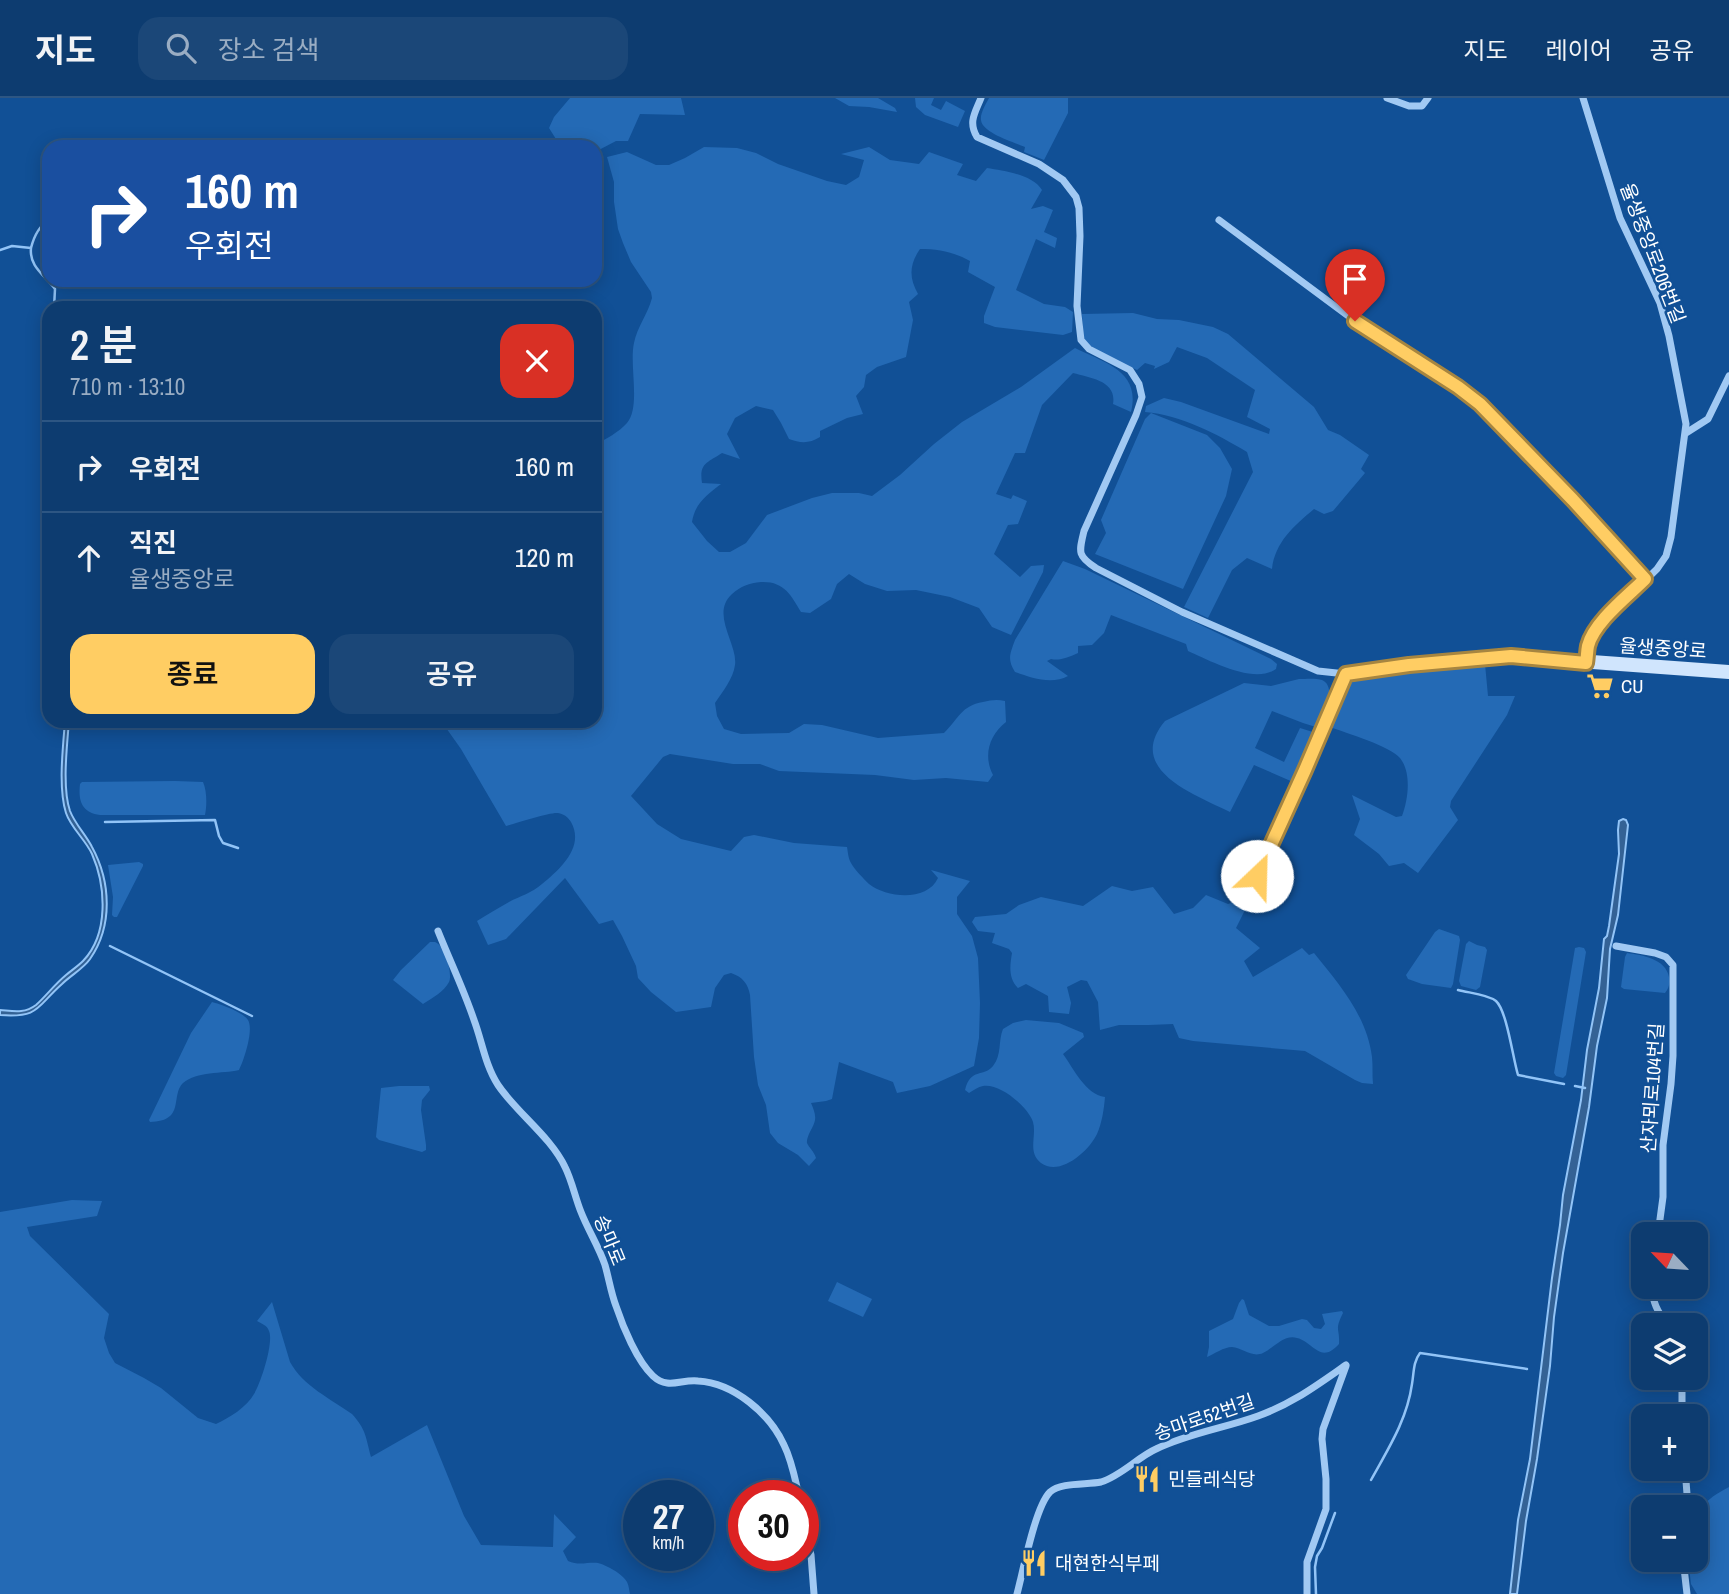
<!DOCTYPE html>
<html lang="ko">
<meta charset="utf-8">
<style>
body{margin:0;font-family:"Archivo Narrow","Noto Sans KR",sans-serif;background:#1b4778;color:#f1f3f6;height:100vh;display:flex;flex-direction:column;font-size:26px;white-space:nowrap}
*{box-sizing:border-box;margin:0}
p{font-size:23px;color:#9aadc3}
.icon{flex:none;width:38px;height:38px;fill:none;stroke:currentColor;stroke-width:2;stroke-linecap:round;stroke-linejoin:round}
.map{position:relative;flex:1;overflow:hidden}
.sheet{position:absolute;left:42px;top:203px;width:560px;height:427px;display:flex;flex-direction:column;background:#0d3c70;border-radius:21px;box-shadow:0 4px 18px #0003,0 0 0 2px #2d5683}
.sheet>*{flex:none}
.hud{position:absolute;left:42px;top:42px;width:560px;height:147px;border-radius:21px;box-shadow:0 4px 18px #0003,0 0 0 2px #2d5683;background:#1a4fa0;color:#fff;overflow:hidden}
.needle{width:46px;rotate:295deg}
.buttons{position:absolute;left:1631px;top:1124px;display:grid;gap:14px}
.buttons a{display:grid;place-items:center;width:77px;height:77px;border-radius:14px;background:#0d3c70;box-shadow:0 4px 18px #0003,0 0 0 2px #2d5683;font-size:35px}
.speed{position:absolute;left:623px;top:1382px;display:flex;gap:14px;font-size:35px;font-weight:700;text-align:center}
.speed>*{display:grid;place-content:center;width:91px;height:91px;border-radius:50%;background:#0d3c70;box-shadow:0 4px 18px #0003,0 0 0 2px #2d5683;line-height:1}
.speed small{font-size:18px;font-weight:400}
.speed .limit{border:10px solid #d22;background:#fff;color:#111}
.pin{position:absolute;display:grid;place-items:center;width:60px;height:60px;color:#fff;margin:-72px -30px;border-radius:50% 50% 50% 0;rotate:-45deg;box-shadow:0 0 7px #0007}
.pin .icon{rotate:45deg}
.me{position:absolute;width:77px;margin:-38px;rotate:24deg;stroke-linejoin:round;filter:drop-shadow(0 0 5px #0008)}
.turn{display:flex;align-items:center;gap:24px;height:147px;padding:0 28px;font-size:32px}
.turn .icon{width:91px;height:91px;stroke-width:2.5}
.turn b{display:block;font-size:49px;line-height:60px}
.round{display:grid;place-items:center;flex:none;width:74px;height:74px;border-radius:21px;background:#1b4778}
.head{display:flex;align-items:center;justify-content:space-between;height:119px;padding:0 28px}
h1{font-size:42px;font-weight:600;line-height:52px}
.cta{display:flex;gap:14px;margin-top:auto;padding:14px 28px}
.cta a{flex:1;height:80px;border-radius:21px;background:#ffcd63;color:#111;font-size:28px;font-weight:600;line-height:80px;text-align:center}
.cta a+a{background:#1b4778;color:#f1f3f6}
ul{padding:0;list-style:none}
li{display:flex;align-items:center;gap:21px;height:91px;padding:0 28px;border-top:2px solid #2d5683}
li div{flex:1}
li b{display:block;font-size:26px}
li em{font-style:normal}
header{display:flex;align-items:center;gap:42px;box-sizing:border-box;height:98px;padding:0 35px;background:#0d3c70;border-bottom:2px solid #2d5683}
header strong{font-size:33px}
nav{display:flex;gap:38px;margin-inline-start:auto;font-size:24px}
.search{width:490px;height:63px;background:#1b4778;display:flex;align-items:center;gap:18px;box-sizing:border-box;padding:0 24px;border-radius:21px;color:#9aadc3;font-size:26px}
.map>svg:first-child{display:block}
.green{fill:#246ab5}
.water{fill:#346295;stroke:#92c4f7;stroke-width:2}
.lines{fill:none;stroke-linecap:round;stroke-linejoin:round}
.stream{stroke:#92c4f7;stroke-width:2.5}
.street{stroke:#a1c9f3;stroke-width:7}
.secondary{stroke:#d0e5fd;stroke-width:14}
.route-casing{stroke:#a68540;stroke-width:18}
.route{stroke:#ffcd63;stroke-width:12}
.labels{text-anchor:middle;stroke-width:5;stroke-linejoin:round;paint-order:stroke}
.street-label{font-size:19px;fill:#fff;stroke:#115096}
.poi-label{font-size:19px;fill:#fff;stroke:#115096;text-anchor:start}
</style>
<header>
<strong>지도</strong>
<div class="search"><svg class="icon" aria-label="search" viewBox="0 0 24 24"><circle cx="10" cy="10" r="6"/><path d="M15 15l6 6"/></svg>장소 검색</div>
<nav><a>지도</a><a>레이어</a><a>공유</a></nav>
</header>
<div class="map">
<svg width="1729" height="1496" viewBox="0 0 1729 1496">
<rect width="100%" height="100%" fill="#115096"/>
<path class="green" d="M570 0H681L685 17 640 16 628 43H616L595 54V49H561L549 30 554 19Z
M835 0H878L895 10 897 14 869 9 849 8Z
M915 0H934L931 7 941 12 946 3 965 13 958 29 925 17 916 9Z
M989 0H1068V15L1044 62 1024 54 1025 49C1014 44 982 35 981 22 980 15 986 6 989 0Z
M704 49 737 50 756 55 778 66 827 83 846 87 859 79 864 62 841 56 869 49 890 62 919 66 929 54 963 66 957 77 976 83 987 70C1004 73 1032 76 1042 92L1031 111 1043 108 1053 112 1044 134 1057 140 1055 150 1036 141 1016 192 1044 206 1065 209 1073 214 1072 234 1063 237 995 229 984 225V218L995 189 968 174 970 163C954 154 938 151 920 151 909 167 909 180 918 196L909 204 913 222 906 259 877 269 866 277 864 289 856 298 863 316 847 320 820 333V339C809 346 800 345 789 341L781 325 773 312 756 308 735 320 727 336 740 361 722 355C707 365 699 365 702 385L721 386C707 397 695 405 692 424L707 443 719 454H730L746 445 767 417 812 400 832 395H859L872 398 900 377 934 346 962 324 1021 289 1075 250C1105 265 1141 273 1131 314L1113 306C1117 283 1091 280 1073 275L1042 307 1025 355H1015L996 396 1011 401 1013 397 1027 403 1018 426 1008 427 994 456 1020 479 1031 468 1044 467 1043 474 1011 537 992 529 979 510 950 499 916 492 887 493 865 486 849 476 837 486 831 501 810 515 801 514C791 497 784 483 761 484 749 485 741 488 732 496 710 516 738 546 735 567 733 581 723 593 715 605L717 618 724 631 741 636 789 635 804 626 822 627 878 640 944 635C959 620 961 608 983 604 991 602 997 601 1005 603L1006 624C989 637 983 658 993 677L988 684 946 680 914 682 875 677 779 673 760 666H733L670 656 663 659 631 698 657 726 681 741 731 753 744 739 754 737 794 745 847 749C848 754 848 760 851 765 855 772 863 780 869 786 887 800 927 804 938 780L931 772 970 783 957 799V816L972 838 978 860 980 905 979 940 974 968 930 988 897 995 893 984 839 964 832 1001 826 1003 811 1005C813 1010 816 1016 815 1022 814 1029 806 1038 807 1045 809 1050 814 1053 816 1060L809 1068 798 1057 778 1045 770 1035 766 1007 758 987 754 959 750 897C748 886 743 879 731 875L724 877 715 890 711 909 676 914 651 894 638 880 636 868 622 838 613 822 599 826 565 780 506 841 488 847 477 823C487 817 498 810 509 804 520 798 532 795 542 786 560 771 585 749 571 724 568 719 564 716 558 715 550 714 517 725 506 728L461 651 444 627 359 632 348 623H595V347C606 341 619 334 627 325 641 309 629 267 634 245 637 229 648 216 652 200L651 194 631 164 623 145 618 131 614 104V84L607 59 627 54 656 67H669L685 60Z
M1133 215 1157 221 1179 222 1213 229 1228 236 1314 309 1328 332 1340 337 1369 357 1361 371 1365 375 1333 413 1324 416 1314 411C1294 428 1275 444 1272 471L1247 460 1232 472 1208 520 1184 509 1253 374 1247 354C1217 336 1181 317 1145 314L1146 308 1164 300 1181 304 1269 336 1270 331 1247 319 1255 292 1207 260 1177 249 1169 264 1154 271 1155 268 1145 265 1137 272 1096 253 1083 241 1082 216Z
M1151 315 1207 337 1220 350 1232 371 1226 398 1183 491 1095 456 1106 435 1101 422 1145 321Z
M1063 463 1085 471 1271 561 1277 566 1276 571C1254 587 1209 562 1188 553L1186 546 1111 517 1104 535 1092 547 1078 548V555C1069 559 1060 563 1051 561L1047 563 1068 578C1052 587 1031 580 1015 574 1007 561 1010 556 1015 542Z
M1485 566 1488 598H1515L1507 617 1451 703 1450 709 1458 722 1418 775 1404 765 1389 768 1379 756 1354 737 1360 721 1352 697 1396 719 1402 718C1408 702 1412 675 1400 660 1390 648 1346 635 1330 629L1343 588 1351 580 1367 576Z
M1299 581C1306 581 1316 580 1322 582 1338 589 1323 618 1319 630L1303 625 1272 613 1255 650 1284 664 1300 630 1316 635 1293 684 1254 667 1230 714C1196 697 1124 672 1165 623L1244 585 1271 588Z
M175 683 203 684C207 693 207 707 205 717H100C82 715 78 703 80 686L82 684Z
M139 764 143 766V768L117 819H114L112 817 113 799 108 767Z
M1112 788 1132 793 1153 789 1174 816 1193 810 1206 797 1228 806 1258 796 1244 814 1236 830 1260 850 1244 863 1253 879 1302 850 1309 857 1314 855C1339 886 1367 918 1372 959 1373 968 1372 977 1373 986L1362 985 1355 982 1305 953 1193 943 1179 940 1173 926 1149 927H1119L1100 932 1098 904 1087 883 1081 882 1067 889 1071 905 1069 916 1049 914 1048 898 1026 886 1018 890C1008 880 1010 867 1012 855L1009 851 992 845 995 835 978 833 972 824 975 819 1006 816 1019 807 1041 799 1083 808Z
M1439 831 1459 838 1460 842 1453 886 1451 890 1422 886 1408 881 1406 877 1435 834Z
M1469 843 1477 847 1485 849 1487 852 1480 889 1476 892 1461 888 1459 883 1466 846Z
M430 844C432 844 434 844 435 844 445 847 453 876 449 884 444 894 432 900 423 906L393 882 401 872Z
M1579 849 1584 850 1586 854 1566 977 1563 980 1556 978 1554 975 1575 850Z
M1627 855C1642 857 1666 861 1669 879 1670 886 1669 890 1665 895L1624 891 1621 889 1625 859Z
M212 904C220 906 243 914 248 922 254 932 244 962 239 972 222 976 197 973 183 985 170 998 186 1023 150 1024L149 1022 152 1016 191 935Z
M1026 922 1059 925 1083 935 1084 939 1063 956C1074 971 1085 996 1105 999 1104 1011 1102 1025 1097 1036 1089 1053 1060 1079 1041 1065 1027 1054 1037 1038 1033 1024 1028 1009 1000 985 983 988 978 989 974 992 969 995L965 992C971 969 983 980 993 968 1002 957 998 943 1003 931L1013 925Z
M399 988H429L430 992 422 1002 421 1012 426 1047V1052L422 1054 379 1042 376 1039 381 990Z
M72 1102 102 1103 97 1118 27 1129 30 1138 109 1216 104 1240 109 1255 115 1265 144 1280 161 1290 198 1320 216 1326C229 1320 247 1309 254 1296 261 1285 274 1244 269 1233 267 1227 262 1226 257 1223L272 1204 290 1264C303 1288 331 1301 352 1316 366 1331 366 1340 371 1359L427 1327 464 1418 481 1447 553 1449 554 1416 576 1439 563 1453 568 1463C579 1468 587 1464 598 1465 606 1467 623 1476 627 1484 629 1488 629 1492 630 1496H0V1114Z
M837 1184 872 1201 863 1219 828 1203Z
M1242 1201 1244 1202 1249 1217 1269 1228H1279L1302 1221 1307 1222 1314 1230 1321 1231 1325 1226 1322 1216 1342 1213 1343 1215C1334 1233 1340 1230 1339 1246 1320 1267 1314 1244 1297 1240 1284 1236 1274 1250 1263 1255 1252 1260 1243 1250 1232 1249 1224 1249 1214 1256 1207 1259L1209 1249V1233L1233 1221 1239 1205Z
M1729 1389V1496H1697L1691 1486 1688 1461H1696C1696 1421 1689 1410 1729 1389Z"/>
<path class="water" d="M65 623H69C67 648 62 690 70 713 75 726 86 737 92 749 111 784 113 828 90 861 83 871 71 877 62 886 36 909 40 920 0 917V912C13 913 24 916 36 907 46 898 55 886 66 877 72 872 78 868 83 863 109 836 106 788 92 756 85 741 71 730 66 715 58 690 63 649 65 623Z
M1623 721 1626 722 1628 727 1618 817 1610 851 1607 900 1597 948 1589 1009 1563 1155 1554 1219 1550 1268 1537 1361 1526 1423 1517 1496H1510L1518 1422 1530 1361 1552 1180 1560 1127 1563 1097 1581 1002 1587 952 1599 890 1604 841 1607 838 1609 828 1619 756 1618 732 1619 723Z"/>
<g class="lines">
<path class="stream" d="M31 150C34 138 39 128 49 122
M0 152 12 148 31 150C29 169 45 177 55 191L54 210
M105 724 215 722 219 738 223 745 238 750
M110 848 252 918
M1458 892C1469 895 1487 896 1496 903 1507 913 1513 961 1518 977L1564 986
M1575 988 1585 990
M1371 1382C1388 1351 1407 1322 1412 1286 1414 1275 1413 1264 1420 1255L1527 1271
M1316 1496 1315 1469 1317 1458 1322 1450 1335 1415"/>
<path class="street" d="M981 0C975 15 968 24 977 39L1039 66 1063 82 1076 99 1079 110 1080 138 1077 208 1081 242 1089 251 1130 272 1139 286 1142 299 1136 317 1084 433C1079 454 1077 458 1096 470L1182 514 1318 573 1346 576 1409 567 1511 558
M1387 0 1409 8H1422L1428 0
M1583 0 1620 120 1660 205 1669 238 1686 326 1671 439 1666 458 1657 471 1606 521 1595 534 1588 546 1586 564
M1219 122 1355 223 1458 289 1480 306 1573 402 1645 481
M1686 335 1708 321 1729 278
M1257 778 1305 672 1346 576
M438 833C450 863 464 892 474 922 482 943 485 967 498 987 516 1014 551 1039 565 1069 572 1083 575 1099 581 1114 588 1132 599 1149 605 1167 609 1181 611 1195 616 1208 623 1229 637 1263 653 1278 668 1292 681 1281 698 1283 734 1285 770 1316 784 1347 792 1363 795 1381 799 1398
M1616 848 1655 855 1666 859 1673 867V958L1671 986 1663 1047V1099L1658 1136
M1652 1188C1652 1204 1658 1214 1667 1227
M1682 1318V1279
M1685 1370 1688 1409
M803 1427 811 1457 814 1496
M1683 1461 1687 1496
M1017 1496C1023 1474 1035 1409 1050 1394 1061 1384 1087 1387 1101 1384 1121 1378 1138 1359 1156 1351 1189 1335 1225 1330 1258 1318 1292 1306 1317 1287 1346 1267
M1307 1496V1464L1326 1411V1381L1322 1341 1323 1331 1346 1268"/>
<path class="secondary" d="M1511 558 1729 574"/>
</g>
<g class="lines">
<defs>
<path id="route" d="M1257 778 1305 672 1346 576 1409 567 1511 558 1586 565C1587 559 1587 553 1588 548 1594 524 1628 498 1645 481L1573 402 1480 306 1458 289 1355 223"/>
</defs>
<use href="#route" class="route-casing"/>
<use href="#route" class="route"/>
</g>
<defs>
<symbol id="supermarket-bare" viewBox="-9 -9 18 18"><path d="M-6-5.5h2.5l.6 2H6L4.5 2H-2.5L-4.4-4H-6ZM-1.5 3.2a1.3 1.3 0 1 0 .1 0ZM3 3.2a1.3 1.3 0 1 0 .1 0Z" fill="#ffcd63" stroke="#115096" stroke-width="2.5" paint-order="stroke"/></symbol>
<symbol id="restaurant-bare" viewBox="-9 -9 18 18"><path d="M-5-6h1v4h1v-4h1v4h1v-4h1v5L-1.5 .5V6h-2V.5L-5-1ZM5-6V6H3V1.5H1.5Q1.5-4 5-6Z" fill="#ffcd63" stroke="#115096" stroke-width="2.5" paint-order="stroke"/></symbol>
</defs>
<g fill-rule="evenodd">
<use href="#supermarket-bare" x="1581" y="569" width="38" height="38"/>
<use href="#restaurant-bare" x="1128" y="1362" width="38" height="38"/>
<use href="#restaurant-bare" x="1015" y="1446" width="38" height="38"/>
</g>
<g class="labels">
<g class="street-label">
<text transform="translate(1653 155) rotate(69)" y="7">율생중앙로206번길</text>
<text transform="translate(1663 550) rotate(4)" y="7">율생중앙로</text>
<text transform="translate(1652 990) rotate(-86)" y="7">산자뫼로104번길</text>
<text transform="translate(610 1142) rotate(68)" y="7">송마로</text>
<text transform="translate(1204 1319) rotate(-19)" y="7">송마로52번길</text>
</g>
<g class="poi-label">
<text x="1621" y="595">CU</text>
<text x="1168" y="1388">민들레식당</text>
<text x="1055" y="1472">대현한식부페</text>
</g>
</g>
</svg>
<div class="buttons">
<a><svg class="needle" viewBox="-14 -14 28 28"><path d="M0-13l5 13h-10z" fill="#e53935"/><path d="M0 13l5-13h-10z" fill="#9aadc3"/></svg></a>
<a><svg class="icon" aria-label="layers" viewBox="0 0 24 24"><path d="M12 4l9 5-9 5-9-5zM3 14l9 5 9-5"/></svg></a>
<a>+</a>
<a>−</a>
</div>
<div class="speed"><div>27<small>km/h</small></div><div class="limit">30</div></div>
<div class="pin" style="left:1355px;top:223px;background:#d93025"><svg class="icon" aria-label="arrive" viewBox="0 0 24 24"><path d="M6 21V4h12l-3 4 3 4H6"/></svg></div>
<svg class="me" style="left:1257px;top:778px" viewBox="-20 -20 40 40"><circle r="19" fill="#fff"/><path d="M0-13L10 11 0 6-10 11z" fill="#ffcd63"/></svg>
<div class="hud">
<div class="turn"><svg class="icon" aria-label="right" viewBox="0 0 24 24"><path d="M7 20v-9h11M14 6l5 5-5 5"/></svg><div><b>160 m</b>우회전</div></div>
</div>
<section class="sheet">
<div class="head"><div><h1>2 분</h1><p>710 m · 13:10</p></div><a class="round" style="background:#d93025;color:#fff"><svg class="icon" aria-label="close" viewBox="0 0 24 24"><path d="M6 6l12 12M18 6L6 18"/></svg></a></div>
<ul>
<li><svg class="icon" aria-label="right" viewBox="0 0 24 24"><path d="M7 20v-9h11M14 6l5 5-5 5"/></svg><div><b>우회전</b></div><em>160 m</em></li>
<li><svg class="icon" aria-label="ahead" viewBox="0 0 24 24"><path d="M12 20V5M6 11l6-6 6 6"/></svg><div><b>직진</b><p>율생중앙로</p></div><em>120 m</em></li>
</ul>
<div class="cta"><a>종료</a><a>공유</a></div>
</section>
</div>
